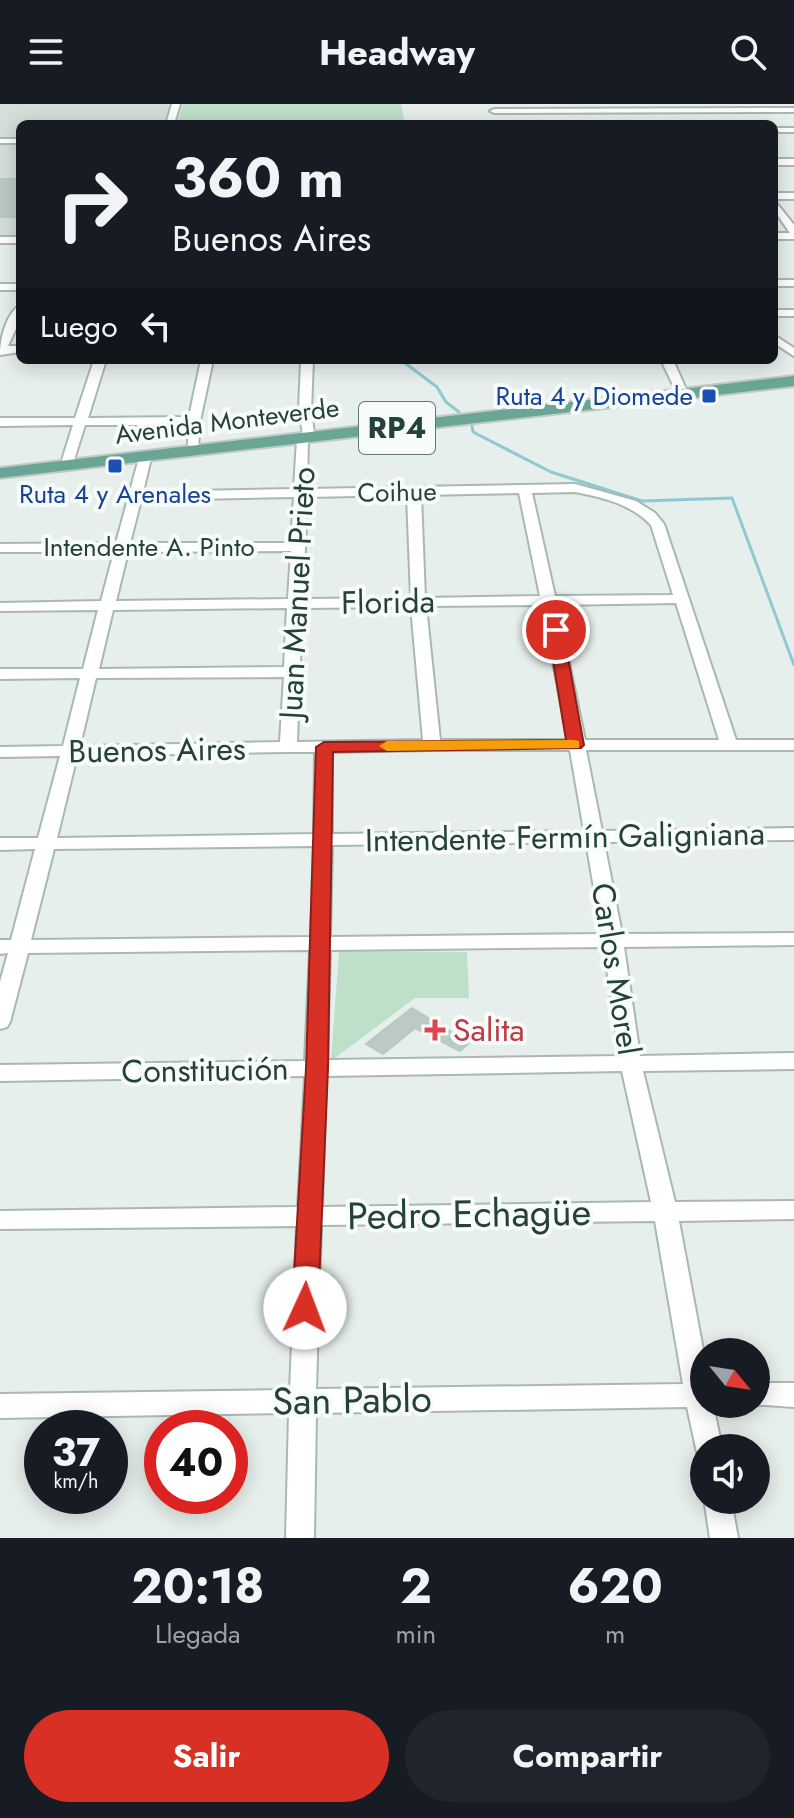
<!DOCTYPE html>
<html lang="es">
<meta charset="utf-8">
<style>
body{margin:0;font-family:Jost,sans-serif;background:#20242c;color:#f1f3f6;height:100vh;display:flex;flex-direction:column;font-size:30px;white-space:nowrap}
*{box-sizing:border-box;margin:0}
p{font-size:26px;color:#9ea1a6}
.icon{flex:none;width:44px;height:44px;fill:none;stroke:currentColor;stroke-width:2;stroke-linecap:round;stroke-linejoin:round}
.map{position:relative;height:1434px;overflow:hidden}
.panel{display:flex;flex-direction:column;background:#171b24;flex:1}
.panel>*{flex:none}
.guide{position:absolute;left:16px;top:16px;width:762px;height:244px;border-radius:12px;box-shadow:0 4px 20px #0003;background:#171b24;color:#f1f3f6;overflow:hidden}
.needle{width:52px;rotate:120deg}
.buttons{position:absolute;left:690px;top:1234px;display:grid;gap:16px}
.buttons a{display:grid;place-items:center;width:80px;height:80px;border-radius:50%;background:#171b24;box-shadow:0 4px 20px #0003;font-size:40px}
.speed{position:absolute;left:24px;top:1306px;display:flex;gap:16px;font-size:40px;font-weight:700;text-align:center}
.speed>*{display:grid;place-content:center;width:104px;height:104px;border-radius:50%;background:#171b24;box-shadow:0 4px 20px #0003;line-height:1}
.speed small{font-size:20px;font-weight:400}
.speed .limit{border:12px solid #d22;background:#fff;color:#111}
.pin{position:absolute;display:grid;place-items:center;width:68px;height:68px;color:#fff;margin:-34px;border:4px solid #fff;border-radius:50%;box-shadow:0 2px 8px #0007}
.me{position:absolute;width:88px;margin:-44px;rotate:2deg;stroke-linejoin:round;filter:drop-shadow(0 0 6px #0008)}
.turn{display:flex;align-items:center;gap:28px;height:168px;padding:0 24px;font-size:36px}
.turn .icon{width:104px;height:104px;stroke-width:2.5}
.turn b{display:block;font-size:56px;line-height:68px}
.then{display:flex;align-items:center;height:76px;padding:0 24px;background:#0003;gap:16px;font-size:30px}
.eta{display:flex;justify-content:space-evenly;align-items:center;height:136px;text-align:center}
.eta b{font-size:48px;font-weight:700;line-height:56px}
.action{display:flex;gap:16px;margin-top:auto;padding:16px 24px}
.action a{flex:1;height:92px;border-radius:48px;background:#d93025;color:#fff;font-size:32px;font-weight:700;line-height:92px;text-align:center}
.action a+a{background:#20242c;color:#f1f3f6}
header{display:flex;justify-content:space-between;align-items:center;height:104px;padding:0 24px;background:#171b24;font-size:36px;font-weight:700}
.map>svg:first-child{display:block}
.built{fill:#d4dfda}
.green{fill:#bfe0c8}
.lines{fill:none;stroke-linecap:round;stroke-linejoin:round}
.stream{stroke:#8ec9d4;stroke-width:3}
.building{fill:#bbcac4;stroke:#b8c9c2;stroke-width:2}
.minor-casing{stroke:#a8b8b2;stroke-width:4}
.major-casing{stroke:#c2cac8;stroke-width:4}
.minor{fill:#fff;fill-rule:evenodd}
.major{fill:#6aa596;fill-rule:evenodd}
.route{fill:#d93025;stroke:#8d1f18;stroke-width:2}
.slow{fill:#f59e0b}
.transit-dot{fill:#1a4fb4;stroke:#f7fbf9;stroke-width:3}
.health-dot{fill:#e0444e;stroke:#f7fbf9;stroke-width:3}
.labels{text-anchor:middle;stroke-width:8;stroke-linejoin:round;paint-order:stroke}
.far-transit-label{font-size:26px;fill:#164399;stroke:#f7fbf9;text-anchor:end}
.far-street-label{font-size:26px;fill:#24423a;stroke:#f7fbf9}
.shield{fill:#f7fbf9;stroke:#637a73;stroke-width:2}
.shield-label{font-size:30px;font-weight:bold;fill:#24423a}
.street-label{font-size:32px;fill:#24423a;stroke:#f7fbf9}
.health-label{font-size:32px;fill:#be3a42;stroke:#f7fbf9;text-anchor:start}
.near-street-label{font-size:38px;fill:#24423a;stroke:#f7fbf9}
</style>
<header><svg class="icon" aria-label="menu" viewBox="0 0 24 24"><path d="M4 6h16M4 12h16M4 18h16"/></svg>Headway<svg class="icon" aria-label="search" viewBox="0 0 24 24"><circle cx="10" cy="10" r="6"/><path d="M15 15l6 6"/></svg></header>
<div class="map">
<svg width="794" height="1434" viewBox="0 0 794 1434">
<rect width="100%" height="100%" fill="#e6efeb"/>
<path class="built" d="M0 0H170L164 20H20V134H0Z"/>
<path class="green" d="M183 0H401L405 20H177Z
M339 847 467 848 469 894H415L331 957Z"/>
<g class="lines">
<path class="stream" d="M401 256 437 283 446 298 459 308
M472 322 473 328 551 368 642 397 732 394 794 561"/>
</g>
<path class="building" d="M0 75H20V113H0Z
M412 904 469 939 460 947 415 924 383 950 366 940Z"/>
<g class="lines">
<defs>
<path id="minor" d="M172 0H180L174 20H166Z
M794 4V8L494 9 490 7 494 5Z
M774 24H794V28H774Z
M0 35H20V39H0Z
M774 55H794V61H774Z
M774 89H794V95H774Z
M774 96 794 121V135H774V129H790L774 106Z
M0 133H20V139H0Z
M774 176H794V182H774Z
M0 180H20V186H0Z
M20 201V216L8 242H20V248L0 251C0 235 6 210 20 201Z
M774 206H794V212H774Z
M774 231 794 244V252L774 239Z
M94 256H106L88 314 189 313 201 256H213L200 317 198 344 188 341V321H85L74 356 68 360 62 356 73 321 0 322V314H75Z
M301 256H313L311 306 314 329 308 333 307 385 575 380 636 397 655 409 664 420 736 636H794V646H586L602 727 794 724V736L604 738 622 830 794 829V841L624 843 640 952 794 949V965L643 967 675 1098 794 1097V1115L679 1117 704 1251V1300H713L722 1344H704V1355L698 1353 687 1303 316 1309 314 1434H286L289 1309 0 1314V1290L290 1286 297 1122 0 1125V1107L298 1103 305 972 0 977V961L305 957 310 846 28 849 10 918 7 923 0 925V878L8 849 0 850V836H11L35 745 0 746V734H38L60 652 0 653V643L63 642 80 574 0 575V565H83L98 506 0 507V499L101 497 114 448H0V440L116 439 139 354 145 350 151 354 143 388 294 385 297 335 303 331 299 306ZM575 388C602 393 631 400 651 421L673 491 555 492 532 389ZM519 389 540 492 425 494 421 391ZM407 391 411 494 303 495 307 393ZM294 393 291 439H130L141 396ZM291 447 288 495 116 497 128 448ZM676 499 719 636H585L557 501ZM542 501 568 636H440L426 502ZM411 503 423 636 297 638 302 504ZM287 504 284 563 99 565 113 506ZM284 573 280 638 80 642 96 574ZM432 646H570L584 727 332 730V648ZM285 648H315L314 730 57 734 77 652ZM586 738 602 830 330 833 332 741ZM314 742 311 833 31 836 54 745ZM604 843 619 952 327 956 330 846ZM622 967 651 1098 322 1103 326 972ZM655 1117 683 1280 316 1285 321 1121Z
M661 256H673L686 285 684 287H676Z
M756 1279H794V1303L749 1300H756Z
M704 1394 731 1396 738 1434H710Z"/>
<path id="major" d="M794 272V282L0 374V364Z"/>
</defs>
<use href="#minor" class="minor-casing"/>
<use href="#major" class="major-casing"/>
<use href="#minor" class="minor"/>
<use href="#major" class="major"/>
</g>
<path class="route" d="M556 521 563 526 584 641 581 644 333 648 328 964 318 1204 314 1212 305 1215 296 1212 292 1204 306 964 316 643 324 638 566 636 548 526Z"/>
<path class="slow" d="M573 636 579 637V644L387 647 379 642 387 637Z"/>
<g class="transit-dot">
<rect x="701" y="284" width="16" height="16" rx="4"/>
<rect x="107" y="354" width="16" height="16" rx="4"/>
</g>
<path class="health-dot" d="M431 914h8v8h8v8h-8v8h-8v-8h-8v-8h8z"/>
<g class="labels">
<g class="far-transit-label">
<text x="693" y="301">Ruta 4 y Diomede</text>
<text x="115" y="399" text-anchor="middle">Ruta 4 y Arenales</text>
</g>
<g class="far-street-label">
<text transform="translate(227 317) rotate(-7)" y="9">Avenida Monteverde</text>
<text transform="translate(397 388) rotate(-1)" y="9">Coihue</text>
<text x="149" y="452">Intendente A. Pinto</text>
</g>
<rect class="shield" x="359" y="298" width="76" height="52" rx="6"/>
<g class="shield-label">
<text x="397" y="334">RP4</text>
</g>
<g class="street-label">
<text transform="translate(297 489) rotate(-87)" y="11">Juan Manuel Prieto</text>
<text transform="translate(388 498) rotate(-1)" y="11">Florida</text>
<text transform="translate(157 646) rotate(-1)" y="11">Buenos Aires</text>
<text transform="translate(565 733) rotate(-1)" y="11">Intendente Fermín Galigniana</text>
<text transform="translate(616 865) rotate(81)" y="11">Carlos Morel</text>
<text transform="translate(205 966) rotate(-1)" y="11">Constitución</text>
</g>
<g class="health-label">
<text x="453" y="937">Salita</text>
</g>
<g class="near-street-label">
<text transform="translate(469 1110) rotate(-1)" y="13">Pedro Echagüe</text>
<text transform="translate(352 1296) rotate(-1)" y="13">San Pablo</text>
</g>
</g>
</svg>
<div class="buttons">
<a><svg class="needle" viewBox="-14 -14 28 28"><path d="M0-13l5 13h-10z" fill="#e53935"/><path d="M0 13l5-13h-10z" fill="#9ea1a6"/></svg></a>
<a><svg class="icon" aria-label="sound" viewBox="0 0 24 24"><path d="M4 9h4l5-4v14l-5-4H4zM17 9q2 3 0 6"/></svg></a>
</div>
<div class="speed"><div>37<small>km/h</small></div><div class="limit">40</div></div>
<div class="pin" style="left:556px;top:526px;background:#d93025"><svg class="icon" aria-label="arrive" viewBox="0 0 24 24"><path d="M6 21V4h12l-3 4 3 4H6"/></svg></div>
<svg class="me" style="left:305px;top:1204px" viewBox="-20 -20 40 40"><circle r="19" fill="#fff"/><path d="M0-13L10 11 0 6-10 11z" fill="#d93025"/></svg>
<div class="guide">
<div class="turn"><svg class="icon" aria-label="right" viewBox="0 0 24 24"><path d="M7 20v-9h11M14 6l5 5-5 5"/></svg><div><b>360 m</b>Buenos Aires</div></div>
<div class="then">Luego<svg class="icon" aria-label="left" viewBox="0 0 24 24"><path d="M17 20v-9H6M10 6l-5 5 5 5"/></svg></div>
</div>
</div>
<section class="panel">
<div class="eta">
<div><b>20:18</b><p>Llegada</p></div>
<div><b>2</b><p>min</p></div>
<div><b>620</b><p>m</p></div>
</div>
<div class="action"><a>Salir</a><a>Compartir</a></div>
</section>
